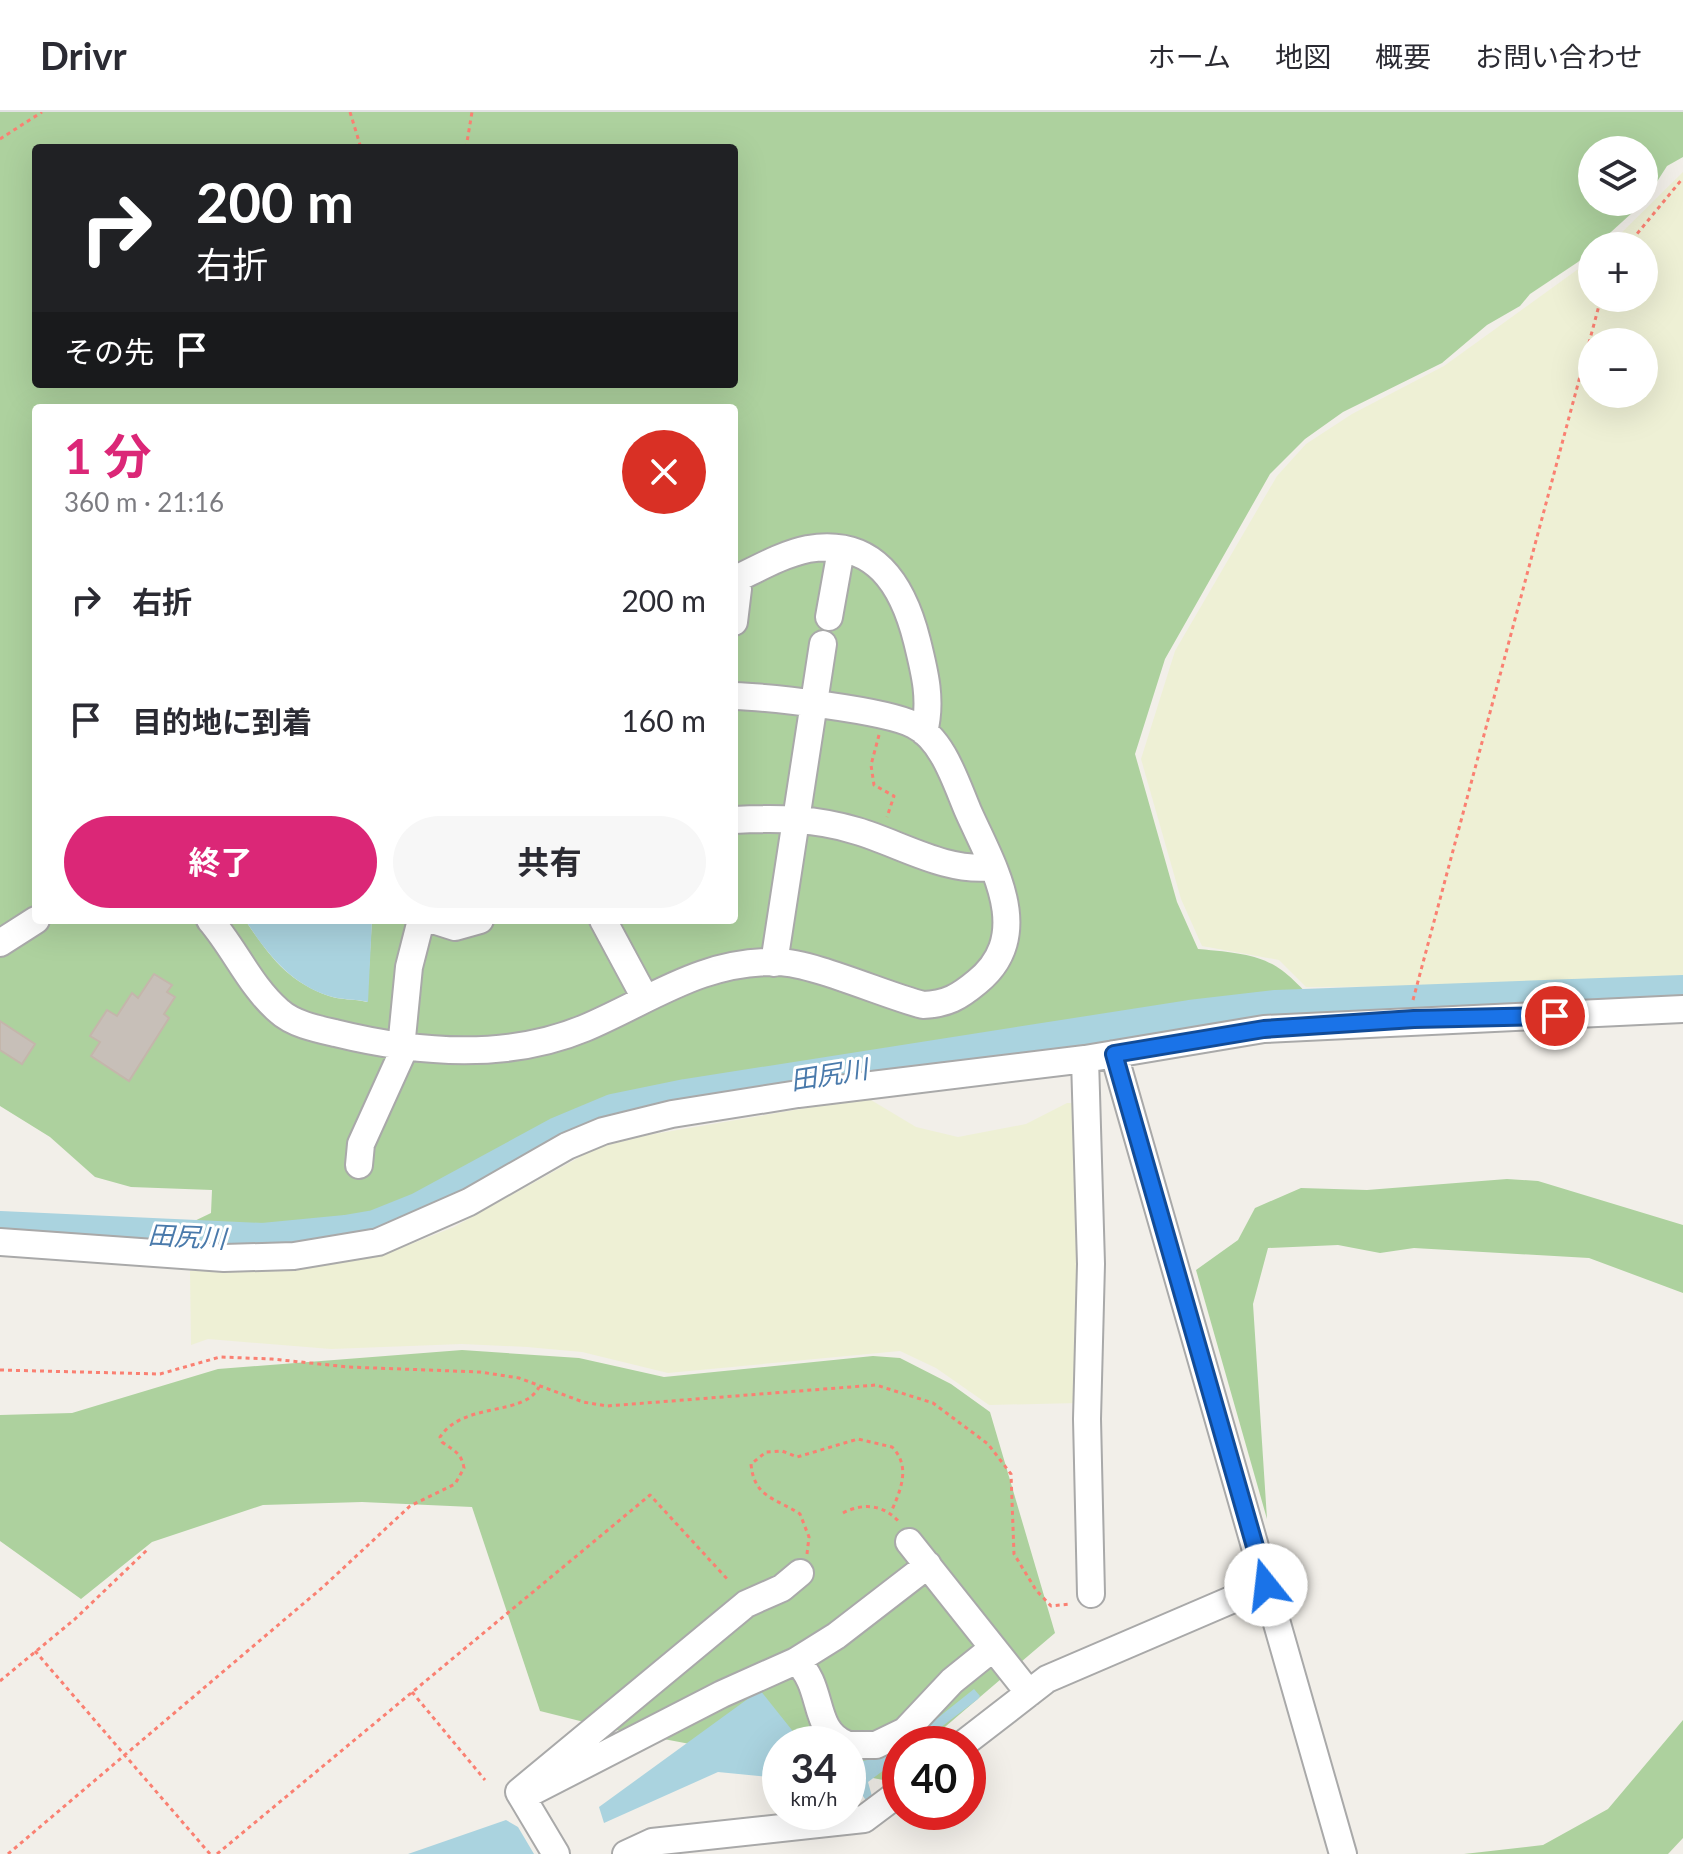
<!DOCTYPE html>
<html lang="ja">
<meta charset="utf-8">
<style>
body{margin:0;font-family:Lato,"Noto Sans JP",sans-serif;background:#f7f7f7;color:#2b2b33;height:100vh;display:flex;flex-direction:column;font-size:30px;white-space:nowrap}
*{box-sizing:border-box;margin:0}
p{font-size:26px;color:#7c7c81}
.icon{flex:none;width:44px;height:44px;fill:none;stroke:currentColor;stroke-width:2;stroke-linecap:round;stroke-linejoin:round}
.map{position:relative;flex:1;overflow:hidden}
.details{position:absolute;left:32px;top:292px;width:706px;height:520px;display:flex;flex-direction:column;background:#fff;border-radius:8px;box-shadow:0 8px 32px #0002}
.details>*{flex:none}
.banner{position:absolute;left:32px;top:32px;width:706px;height:244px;border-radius:8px;box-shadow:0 8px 32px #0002;background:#202124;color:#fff;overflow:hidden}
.fabs{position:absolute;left:1578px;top:24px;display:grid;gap:16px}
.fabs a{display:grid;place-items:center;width:80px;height:80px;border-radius:50%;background:#fff;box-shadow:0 8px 32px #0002;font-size:40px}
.speed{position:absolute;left:762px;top:1614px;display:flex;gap:16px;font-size:40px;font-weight:700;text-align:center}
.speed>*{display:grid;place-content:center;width:104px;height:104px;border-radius:50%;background:#fff;box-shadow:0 8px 32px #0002;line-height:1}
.speed small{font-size:20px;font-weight:400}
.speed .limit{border:12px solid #d22;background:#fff;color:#111}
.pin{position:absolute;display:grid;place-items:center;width:68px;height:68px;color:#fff;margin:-34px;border:4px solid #fff;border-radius:50%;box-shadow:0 2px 8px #0007}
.me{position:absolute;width:88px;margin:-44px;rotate:344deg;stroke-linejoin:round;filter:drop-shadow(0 0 6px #0008)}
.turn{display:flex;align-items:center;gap:28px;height:168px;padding:0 32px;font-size:36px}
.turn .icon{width:104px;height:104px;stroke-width:2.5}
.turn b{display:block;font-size:56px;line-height:68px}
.then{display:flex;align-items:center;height:76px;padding:0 32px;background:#0003;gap:16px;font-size:30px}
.round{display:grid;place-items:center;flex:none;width:84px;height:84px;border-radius:42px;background:#f7f7f7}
.headline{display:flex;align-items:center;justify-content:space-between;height:136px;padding:0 32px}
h1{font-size:48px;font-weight:700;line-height:60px;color:#db2777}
.primary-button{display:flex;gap:16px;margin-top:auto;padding:16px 32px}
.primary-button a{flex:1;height:92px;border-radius:48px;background:#db2777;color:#fff;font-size:32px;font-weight:700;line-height:92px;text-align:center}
.primary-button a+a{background:#f7f7f7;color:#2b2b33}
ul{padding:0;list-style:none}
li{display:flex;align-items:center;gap:24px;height:120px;padding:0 32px}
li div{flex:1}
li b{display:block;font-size:30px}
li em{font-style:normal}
header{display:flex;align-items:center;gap:48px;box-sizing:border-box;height:112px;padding:0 40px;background:#fff;border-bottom:2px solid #e1e1e2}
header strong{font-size:38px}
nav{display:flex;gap:44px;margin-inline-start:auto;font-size:28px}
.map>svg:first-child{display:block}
.farmland{fill:#eef0d5;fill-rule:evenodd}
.forest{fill:#add19e;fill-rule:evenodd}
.water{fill:#aad3df}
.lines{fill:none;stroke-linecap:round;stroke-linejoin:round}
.river{stroke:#aad3df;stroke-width:34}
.building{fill:#c7bfb8;stroke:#c4b6ab;stroke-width:2}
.minor-casing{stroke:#a9a9a9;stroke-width:30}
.path{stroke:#fa8072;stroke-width:3;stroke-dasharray:4 4;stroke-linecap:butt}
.minor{stroke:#fff;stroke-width:26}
.route-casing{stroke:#114b97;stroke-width:20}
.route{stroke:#1a73e8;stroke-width:14}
.labels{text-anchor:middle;stroke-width:6;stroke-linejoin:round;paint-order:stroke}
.water-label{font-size:26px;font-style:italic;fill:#4a7aab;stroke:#fff}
</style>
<header>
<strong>Drivr</strong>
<nav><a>ホーム</a><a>地図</a><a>概要</a><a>お問い合わせ</a></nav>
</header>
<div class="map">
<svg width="1683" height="1742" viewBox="0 0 1683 1742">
<rect width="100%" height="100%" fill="#f2efe9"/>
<path class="farmland" d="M1683 60V873L1306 875 1279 848 1202 834 1181 787 1141 647 1175 539 1277 364 1306 332 1352 302 1444 254 1592 147V186H1644V134H1608ZM1592 230H1644V282H1592Z
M853 988H871L916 1015 958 1025 1026 1012 1067 991H1076L1080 1291 989 1293 936 1256 900 1239 668 1261 582 1240 527 1235 462 1232 331 1237 208 1227 191 1233 190 1159 305 1157 388 1141 454 1115 596 1036 648 1023Z"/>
<path class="forest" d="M0 0H1683V45L1667 54 1644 90 1578 150 1530 182 1520 194 1487 213 1442 251 1343 300 1305 327 1270 362 1165 547 1135 642 1177 790 1198 837C1266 843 1277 846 1322 899L1161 916 712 985 419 1104 353 1123 257 1136 97 1130 94 1110 184 1114 211 1101 212 1078 131 1075 95 1065 50 1025 0 994ZM36 36H734V272H36ZM1592 38H1644V90H1592ZM36 296H734V808H372L367 890C355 887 340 888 329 884 286 869 269 843 245 808H36Z
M1507 1067 1538 1069 1683 1113V1181L1589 1146 1414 1136 1380 1141 1338 1133 1268 1136 1253 1192 1267 1407 1196 1158 1238 1128 1255 1096 1301 1076 1367 1078Z
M462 1238 579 1246 664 1265 873 1244 900 1246 951 1272 990 1300 1055 1521 925 1632H900V1654L883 1668 848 1661V1632H780V1649L616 1618 540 1599 472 1395 362 1390 263 1393 152 1430 81 1487 0 1429V1303L72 1301 218 1257Z
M1683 1608V1726L1668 1742H1464L1543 1733 1608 1697Z"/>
<path class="water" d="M245 808H372L368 890C355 887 341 888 329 884 289 871 267 841 245 808Z
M974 1577 980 1584 978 1587 919 1632H905Z
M760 1578 803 1632H780V1666L718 1660 604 1711 599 1695Z
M900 1636V1646L868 1670 873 1688 867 1690 859 1678 848 1672V1652L887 1644Z
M506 1708 518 1715 534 1742H408Z"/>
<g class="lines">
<path class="river" d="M0 1116 263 1128 346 1120 375 1115 420 1097 558 1022 613 999 686 984 1190 905 1276 895 1683 880"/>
</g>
<path class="building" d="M154 862 172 873 167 880 175 885 164 902 169 906 129 969 91 944 100 930 90 924 107 898 117 904 132 881 138 886Z
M0 909 35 932 22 952 0 938Z"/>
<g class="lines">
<defs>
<path id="minor" d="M734 468C757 457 783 442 808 437 875 426 903 473 917 529 925 561 932 589 924 620
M829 505 841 438
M734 510 738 477 734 468
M734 708C776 706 816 706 857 719 901 732 946 761 993 755
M210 808C235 837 250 874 279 899 293 912 317 917 335 921 416 941 506 949 585 916 651 888 702 848 778 850 814 851 884 883 923 893 947 892 959 885 977 870 1036 822 992 753 968 699 956 671 943 627 914 613 885 598 769 585 734 584
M433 808 455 815 480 808
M603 808 645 886
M0 831 36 808
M774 851 823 532
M401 936 409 855 421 808
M1114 942 1343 1742
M1085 947 1091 1152 1087 1307 1091 1482
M359 1053 361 1032 405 935
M0 1130 224 1146 294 1144 378 1130 469 1090 567 1034 603 1019 672 1002 798 982 1085 947 1264 917 1683 897
M909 1430 1029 1581
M796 1549C825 1574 811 1618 846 1632
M963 1632 1047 1567 1266 1473
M848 1633H876L905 1619 952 1569 993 1536
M522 1685 722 1582 796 1549 836 1524 928 1453
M556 1742 519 1680 746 1492 782 1476 800 1461
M626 1742 652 1730 864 1707 900 1680"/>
</defs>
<use href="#minor" class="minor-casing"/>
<path class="path" d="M350 0 361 36
M0 27 42 0
M466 36 472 0
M1627 134 1683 66
M879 623 871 653 874 673 894 684 887 705
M1413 888 1601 186
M0 1258 160 1262 220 1245 272 1247 348 1255 480 1260 519 1266 583 1290 607 1294 876 1273 933 1291 988 1332 1011 1362 1014 1442 1036 1478 1051 1494 1070 1492
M843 1401C864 1390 885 1393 900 1411
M807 1442 809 1425 800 1402C776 1386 754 1386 751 1352L766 1340 782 1339 797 1345 858 1327 892 1335C911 1354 901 1378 891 1400
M35 1539 210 1742
M0 1569 75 1507 147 1438
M412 1580 485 1668
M8 1742 323 1475 410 1394 455 1372 464 1356C461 1340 454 1339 442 1330L440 1325C464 1289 524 1305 539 1275
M217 1742 650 1383 729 1469"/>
<use href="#minor" class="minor"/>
</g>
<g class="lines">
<defs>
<path id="route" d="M1266 1473 1114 942 1264 917 1414 907 1555 904"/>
</defs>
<use href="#route" class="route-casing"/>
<use href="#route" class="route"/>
</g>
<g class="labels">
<g class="water-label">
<text transform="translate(829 963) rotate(-9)" y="9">田尻川</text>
<text transform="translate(187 1125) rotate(3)" y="9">田尻川</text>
</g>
</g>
</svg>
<div class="fabs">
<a><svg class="icon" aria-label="layers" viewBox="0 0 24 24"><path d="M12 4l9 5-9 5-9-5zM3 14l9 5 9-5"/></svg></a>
<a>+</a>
<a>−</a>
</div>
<div class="speed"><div>34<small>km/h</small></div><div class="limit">40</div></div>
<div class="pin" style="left:1555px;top:904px;background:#d93025"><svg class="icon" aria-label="arrive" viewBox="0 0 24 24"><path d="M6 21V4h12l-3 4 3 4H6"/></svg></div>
<svg class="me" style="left:1266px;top:1473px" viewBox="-20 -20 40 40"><circle r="19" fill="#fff"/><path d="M0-13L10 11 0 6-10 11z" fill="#1a73e8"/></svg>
<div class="banner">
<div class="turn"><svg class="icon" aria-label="right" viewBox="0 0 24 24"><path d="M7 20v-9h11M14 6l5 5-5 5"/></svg><div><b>200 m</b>右折</div></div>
<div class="then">その先<svg class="icon" aria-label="arrive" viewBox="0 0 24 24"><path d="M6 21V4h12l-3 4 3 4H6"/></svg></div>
</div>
<section class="details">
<div class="headline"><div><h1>1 分</h1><p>360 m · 21:16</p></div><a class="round" style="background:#d93025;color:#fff"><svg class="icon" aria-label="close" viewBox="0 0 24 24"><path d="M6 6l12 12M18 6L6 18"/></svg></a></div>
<ul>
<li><svg class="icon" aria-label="right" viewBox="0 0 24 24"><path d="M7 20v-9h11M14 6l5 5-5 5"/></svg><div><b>右折</b></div><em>200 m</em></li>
<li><svg class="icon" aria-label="arrive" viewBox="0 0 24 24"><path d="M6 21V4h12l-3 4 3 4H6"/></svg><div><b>目的地に到着</b></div><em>160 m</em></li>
</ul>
<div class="primary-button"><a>終了</a><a>共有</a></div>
</section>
</div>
